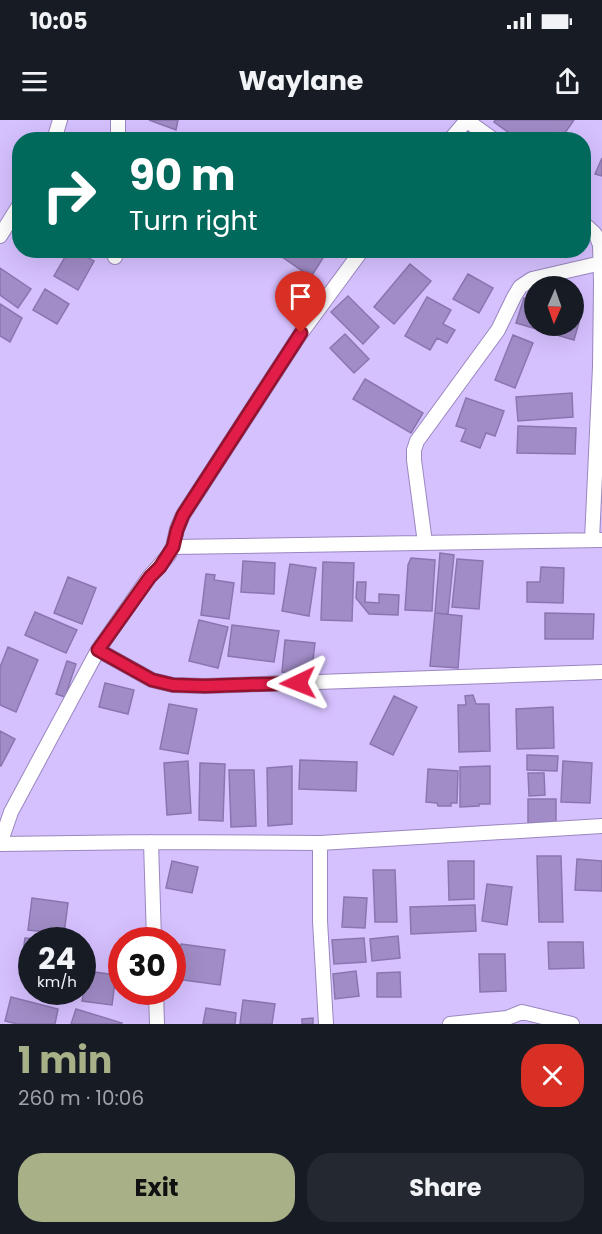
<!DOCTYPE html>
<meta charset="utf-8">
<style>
body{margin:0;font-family:Poppins,sans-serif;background:#242831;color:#f1f3f6;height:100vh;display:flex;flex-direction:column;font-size:22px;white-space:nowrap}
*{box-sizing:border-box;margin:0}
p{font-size:20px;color:#9ea1a6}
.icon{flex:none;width:33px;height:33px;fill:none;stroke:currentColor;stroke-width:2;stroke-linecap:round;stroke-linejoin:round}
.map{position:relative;height:904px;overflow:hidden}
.drawer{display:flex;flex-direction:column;background:#171b24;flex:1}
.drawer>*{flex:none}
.banner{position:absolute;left:12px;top:12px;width:579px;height:126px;border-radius:24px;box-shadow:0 6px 24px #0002;background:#00695c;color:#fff;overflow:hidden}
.needle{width:39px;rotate:182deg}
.fabs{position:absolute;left:524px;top:156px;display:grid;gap:12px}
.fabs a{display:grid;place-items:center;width:60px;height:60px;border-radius:50%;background:#171b24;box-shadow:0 6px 24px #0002;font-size:30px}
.speed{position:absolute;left:18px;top:807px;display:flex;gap:12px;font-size:30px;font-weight:700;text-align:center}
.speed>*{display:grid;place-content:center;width:78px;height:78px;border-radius:50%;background:#171b24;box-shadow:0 6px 24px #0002;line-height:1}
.speed small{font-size:15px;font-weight:400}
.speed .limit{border:9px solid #d22;background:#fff;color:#111}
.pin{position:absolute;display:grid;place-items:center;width:51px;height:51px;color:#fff;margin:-62px -26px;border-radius:50% 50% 50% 0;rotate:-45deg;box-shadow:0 0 6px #0007}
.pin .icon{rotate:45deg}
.me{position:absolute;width:66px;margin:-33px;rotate:268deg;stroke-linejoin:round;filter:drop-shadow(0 0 4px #0008)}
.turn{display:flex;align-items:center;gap:21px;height:126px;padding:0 18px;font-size:27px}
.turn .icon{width:78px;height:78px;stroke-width:2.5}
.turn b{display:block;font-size:42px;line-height:51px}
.round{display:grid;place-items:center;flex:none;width:63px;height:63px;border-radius:24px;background:#242831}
.summary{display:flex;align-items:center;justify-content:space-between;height:102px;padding:0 18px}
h1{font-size:36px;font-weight:700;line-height:45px;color:#a8b087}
.cta{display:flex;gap:12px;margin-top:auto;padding:12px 18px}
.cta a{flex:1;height:69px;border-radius:24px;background:#a8b087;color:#111;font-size:24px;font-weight:700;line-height:69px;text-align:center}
.cta a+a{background:#242831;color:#f1f3f6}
.status{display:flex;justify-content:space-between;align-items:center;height:42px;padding:0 30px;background:#171b24;direction:ltr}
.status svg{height:16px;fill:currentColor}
header{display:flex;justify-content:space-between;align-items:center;height:78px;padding:0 18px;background:#171b24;font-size:27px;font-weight:700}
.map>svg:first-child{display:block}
.building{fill:#a18cc7;stroke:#8a76af;stroke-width:1.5}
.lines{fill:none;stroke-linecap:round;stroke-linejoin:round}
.street-casing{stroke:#9a86c0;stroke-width:16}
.street{stroke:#fff;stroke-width:14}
.route-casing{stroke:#92132f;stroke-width:15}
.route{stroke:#e11d48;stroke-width:10}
</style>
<div class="status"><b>10:05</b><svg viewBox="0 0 49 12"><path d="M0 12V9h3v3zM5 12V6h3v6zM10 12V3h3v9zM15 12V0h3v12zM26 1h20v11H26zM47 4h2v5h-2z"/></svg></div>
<header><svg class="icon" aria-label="menu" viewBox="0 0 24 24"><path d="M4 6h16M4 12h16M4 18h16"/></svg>Waylane<svg class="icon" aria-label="share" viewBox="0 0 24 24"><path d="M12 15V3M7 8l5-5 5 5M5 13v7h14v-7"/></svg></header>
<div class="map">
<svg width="602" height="904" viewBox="0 0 602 904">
<rect width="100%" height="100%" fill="#d6c1ff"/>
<path class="building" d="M149 0H178L176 10Z
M495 0H574L560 20H519L494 2Z
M602 38V56L595 54Z
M69 130H75L94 141 78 170 54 156Z
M272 130H328L311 157Z
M410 144 431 161 394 204 374 187Z
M0 148 31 169 18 188 0 175Z
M468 154 493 168 479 193 453 179Z
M45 169 69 184 57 204 33 190Z
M348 176 379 207 363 224 331 192Z
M427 177 451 190 443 204 455 210 447 223 437 218 430 230 405 216Z
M524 178 534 181V206H573V192L581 195 574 220 516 203Z
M0 184 22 198 10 222 0 216Z
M345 214 369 239 354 253 330 228Z
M513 215 533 223 515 268 495 260Z
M365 259 423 293 411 313 353 279Z
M572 273 573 297 518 301 516 277Z
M466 278 504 291 495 316 486 313 480 328 461 321 466 309 456 306Z
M518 306 576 308 575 334 517 333Z
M440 433 454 435 448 494 435 493Z
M411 438 435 440 432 491 405 490 408 445Z
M457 439 483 441 479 489 452 487Z
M243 441 275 443 274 474 241 472Z
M323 442 354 443 352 501 321 500Z
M290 444 316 448 309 496 282 491Z
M541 447 564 448 563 483 527 482V462H540Z
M206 454 215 455 214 460 234 463 229 499 201 495Z
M68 457 96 468 82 504 54 493Z
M357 462H366L365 482 379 483V474L399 475 398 495 369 494 356 478Z
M35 492 77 510 66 533 25 515Z
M435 493 462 496 458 548 430 546Z
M545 493 594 494 593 519H545Z
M199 500 228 507 218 548 189 541Z
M232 505 279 511 274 542 228 536Z
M285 520 315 523 311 556 282 552Z
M8 527 38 540 16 592 0 585V547Z
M67 541 76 544 65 577 56 574Z
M105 563 134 570 128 594 99 587Z
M473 575 476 584H489L490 631 459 632 458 585H466L465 576Z
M394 576 417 587 393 635 370 624Z
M169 584 197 589 188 634 160 629Z
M553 587 554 628 517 629 516 589Z
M0 611 15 619 1 646H0Z
M527 635 558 636 557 651 527 650Z
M300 640 357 642 356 671 299 669Z
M188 641 191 693 167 695 164 643Z
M563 641 592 643 590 683 561 682Z
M200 643 225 644 223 701 199 700Z
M292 646V704L268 706 267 648Z
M490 646V684H479V686L460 687V647Z
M428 649 458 651 457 683H451V686H438L437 683 426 682Z
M229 650H254L256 706 231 707Z
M528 653H544L545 675 529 676Z
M528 679H556V702L528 703Z
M537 736H561L563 802H539Z
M577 739 602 741V771L575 770Z
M172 741 198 747 192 773 166 768Z
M448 741H474V779L449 780Z
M373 750H395L397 802H375Z
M487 764 512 767 507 805 482 801Z
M344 777 367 778 365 808 342 807Z
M32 778 68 783 64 814 28 810Z
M475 785 476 811 411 814 410 787Z
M398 816 400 838 372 841 370 819Z
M25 818 49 820H32V854L20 852Z
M364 818 366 842 334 844 332 820Z
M548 822H583L584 848 549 849Z
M181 824 225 830 220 865 176 859Z
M479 834H505L506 871 480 872Z
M87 851 116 855 112 885 82 881Z
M356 851 359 876 335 879 333 854Z
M400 852 401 877H377V853Z
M11 877 58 889 55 904H17L5 901Z
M243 880 275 884 272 904H240Z
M206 888 236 893 235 904H203Z
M76 889 122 903 121 904H71Z
M313 898V904H302V899Z"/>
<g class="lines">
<defs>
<path id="street" d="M466 0 494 20
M54 20 60 0
M118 20V0
M450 20 467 0
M584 104 594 113 597 117 600 125 601 162 600 247 592 420
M0 116 20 84
M115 137V130
M425 423 414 340V330L417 321 498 210 514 177 520 167 532 159 601 143
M173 427 602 420
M98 530 152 560 173 565 205 566 602 552
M151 722 154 820
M320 723V801L326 904
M0 724 11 692 98 530 149 457 168 436 173 427 177 409 183 395 301 213 362 130
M0 724 151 722 320 723 602 706
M156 872 157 904
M450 904 507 898 522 892 572 904"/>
</defs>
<use href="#street" class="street-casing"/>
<use href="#street" class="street"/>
</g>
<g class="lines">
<defs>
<path id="route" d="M298 563 205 566 173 565 152 560 98 530 150 457 160 447 173 427 177 410 183 395 301 213"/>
</defs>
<use href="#route" class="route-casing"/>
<use href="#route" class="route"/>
</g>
</svg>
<div class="fabs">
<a><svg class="needle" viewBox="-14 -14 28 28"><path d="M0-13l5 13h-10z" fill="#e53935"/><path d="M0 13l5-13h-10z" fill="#9ea1a6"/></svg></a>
</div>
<div class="speed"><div>24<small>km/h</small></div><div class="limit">30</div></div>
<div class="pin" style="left:301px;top:213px;background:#d93025"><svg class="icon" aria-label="arrive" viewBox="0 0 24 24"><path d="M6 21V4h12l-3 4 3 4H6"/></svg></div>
<svg class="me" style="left:298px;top:563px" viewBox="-20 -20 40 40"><path d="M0-17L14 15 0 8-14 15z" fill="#e11d48" stroke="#fff" stroke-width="4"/></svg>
<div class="banner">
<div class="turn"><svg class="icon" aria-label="right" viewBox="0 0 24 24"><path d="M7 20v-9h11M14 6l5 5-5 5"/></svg><div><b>90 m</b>Turn right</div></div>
</div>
</div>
<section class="drawer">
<div class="summary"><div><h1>1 min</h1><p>260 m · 10:06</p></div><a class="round" style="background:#d93025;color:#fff"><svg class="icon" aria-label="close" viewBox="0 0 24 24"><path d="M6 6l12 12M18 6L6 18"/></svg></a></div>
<div class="cta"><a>Exit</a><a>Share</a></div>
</section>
